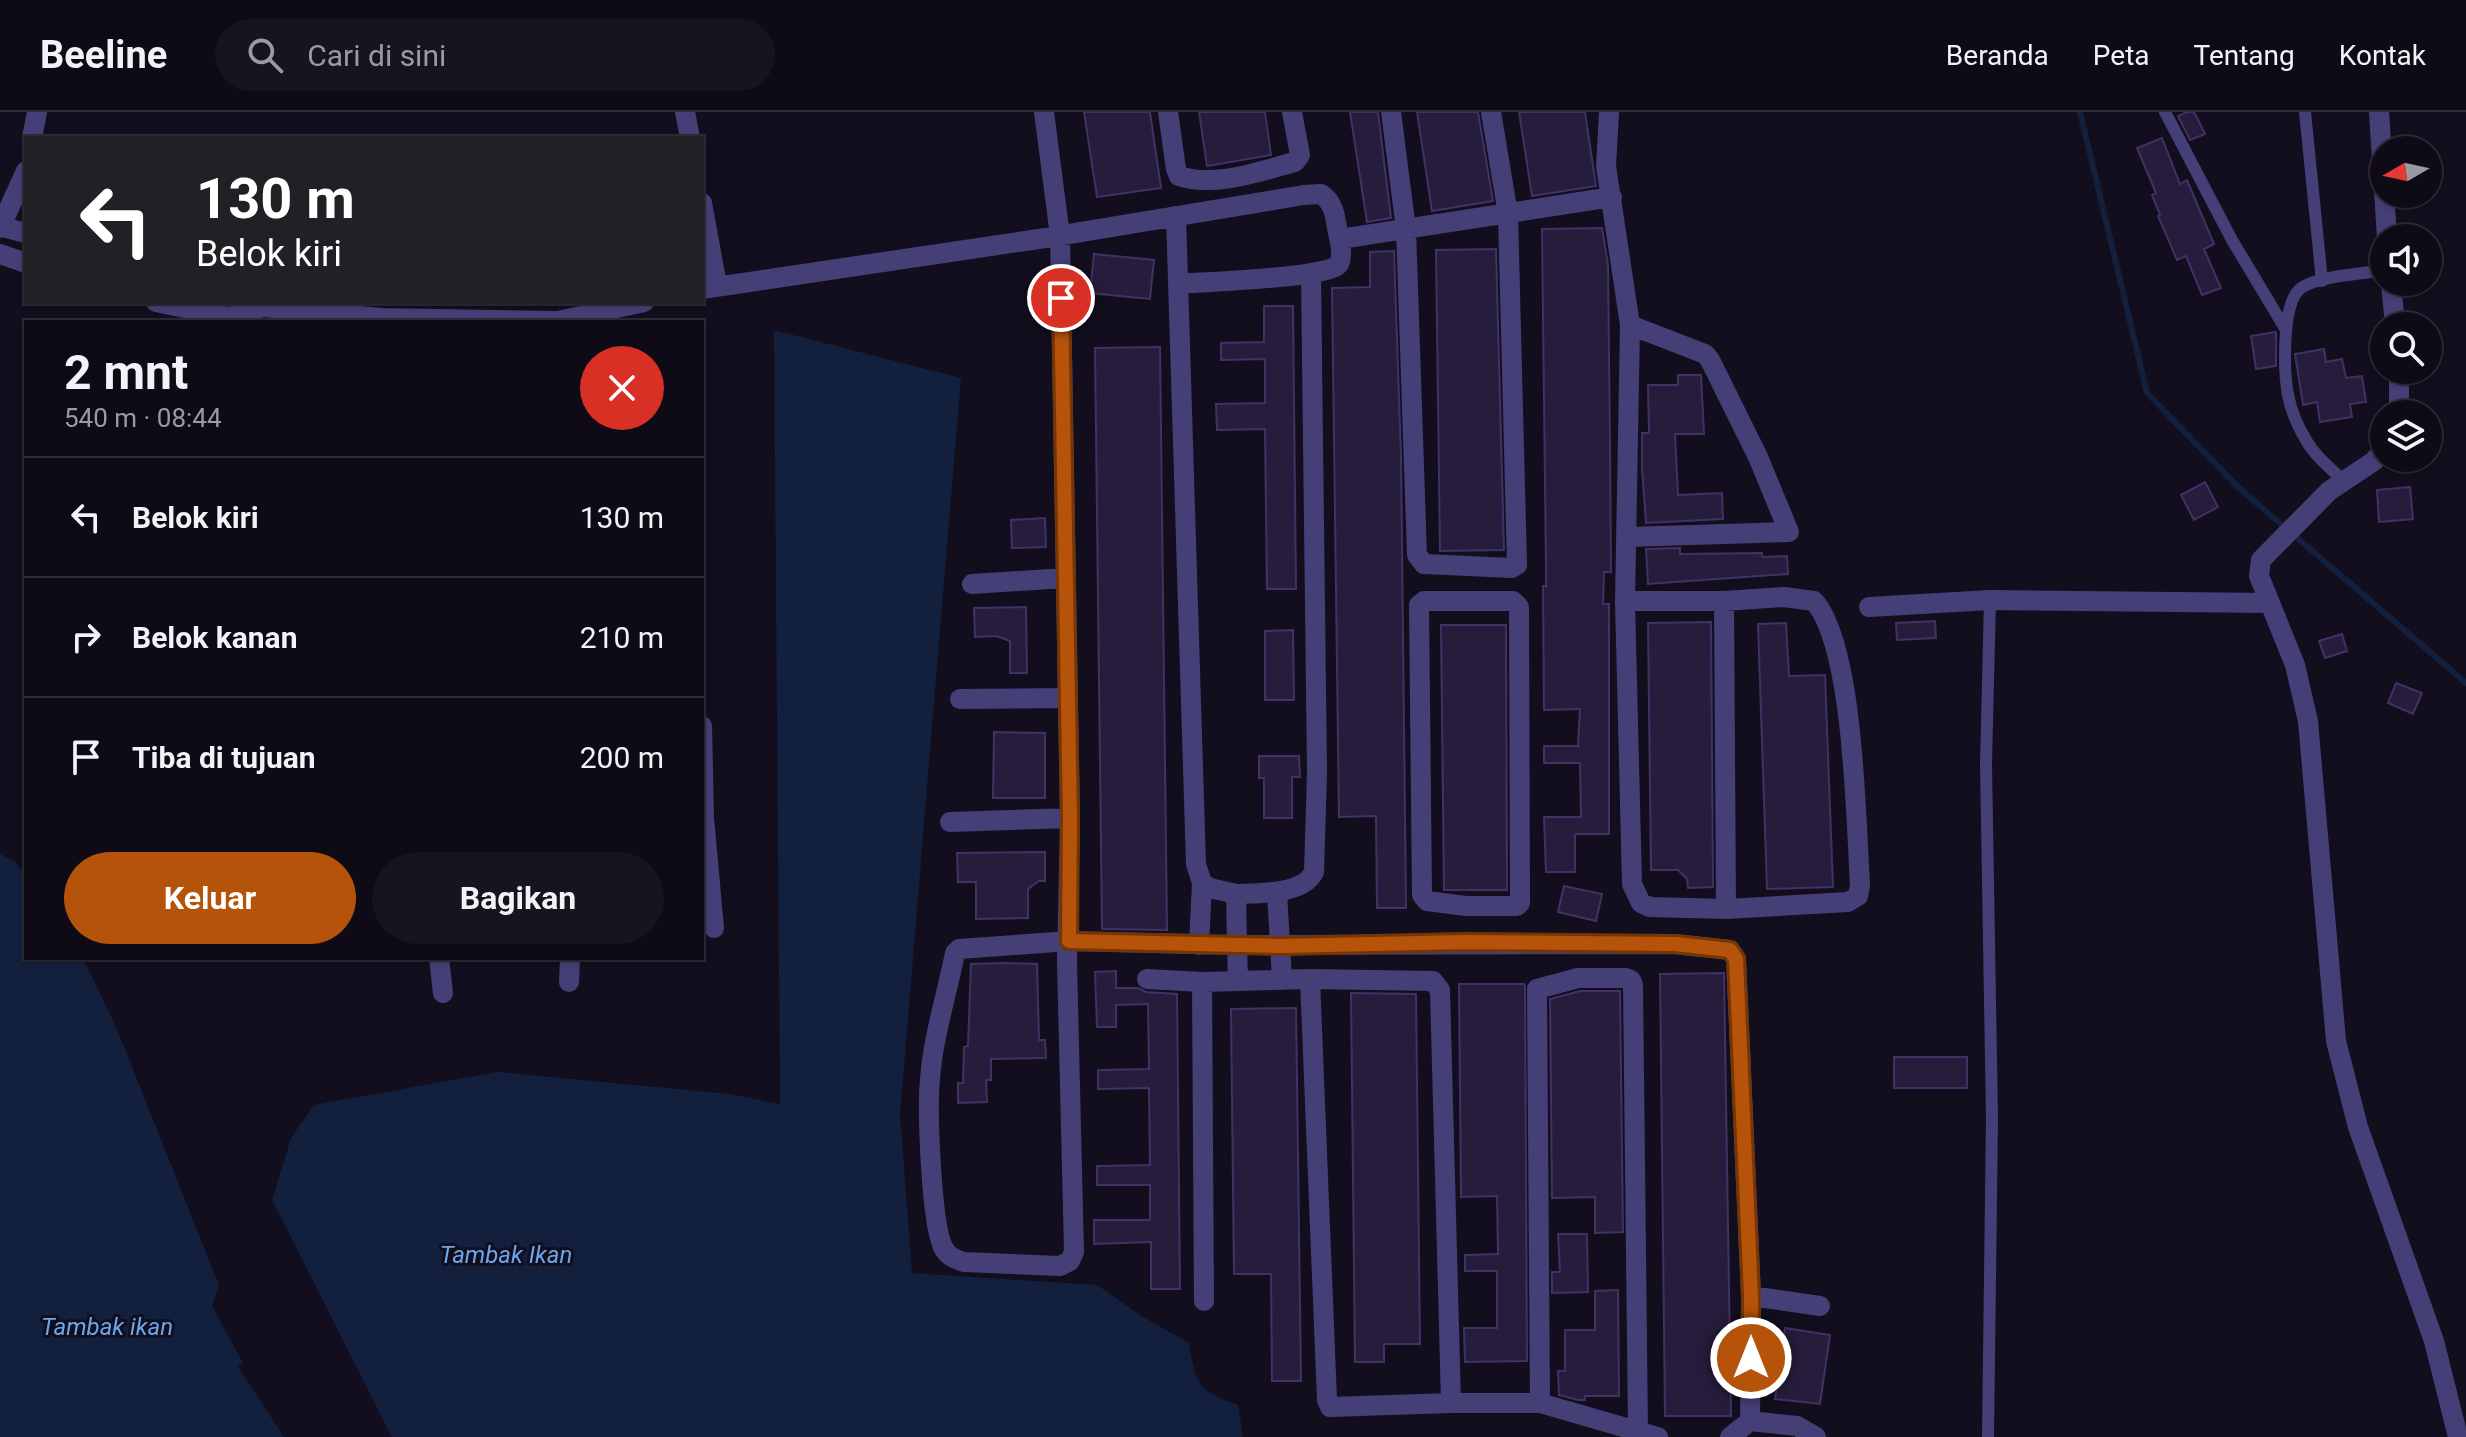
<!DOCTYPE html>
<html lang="id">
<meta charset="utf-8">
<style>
body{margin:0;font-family:Roboto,sans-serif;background:#17131f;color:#f1f3f6;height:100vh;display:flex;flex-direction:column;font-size:30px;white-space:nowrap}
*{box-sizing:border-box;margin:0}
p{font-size:26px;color:#9b9aa1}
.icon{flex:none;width:44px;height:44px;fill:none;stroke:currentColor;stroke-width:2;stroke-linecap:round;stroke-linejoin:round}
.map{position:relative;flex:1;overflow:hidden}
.sheet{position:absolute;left:24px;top:208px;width:680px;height:640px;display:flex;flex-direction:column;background:#0e0a16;border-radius:0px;box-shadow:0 2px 6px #0004,0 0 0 2px #2e2b35}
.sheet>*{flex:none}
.guide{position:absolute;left:24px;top:24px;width:680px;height:168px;border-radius:0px;box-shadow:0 2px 6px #0004,0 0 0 2px #2e2b35;background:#202124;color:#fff;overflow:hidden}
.needle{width:52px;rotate:261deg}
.buttons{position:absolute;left:2370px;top:24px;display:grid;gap:16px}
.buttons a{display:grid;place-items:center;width:72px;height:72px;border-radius:50%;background:#0e0a16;box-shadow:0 2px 6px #0004,0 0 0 2px #2e2b35;font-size:40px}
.pin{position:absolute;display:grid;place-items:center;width:68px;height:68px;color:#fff;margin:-34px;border:4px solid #fff;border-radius:50%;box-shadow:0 2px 8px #0007}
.me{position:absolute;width:88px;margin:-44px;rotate:0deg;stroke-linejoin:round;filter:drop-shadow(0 0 6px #0008)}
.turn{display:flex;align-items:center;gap:28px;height:168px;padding:0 40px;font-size:36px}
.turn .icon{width:104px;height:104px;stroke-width:2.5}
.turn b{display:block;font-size:56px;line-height:68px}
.round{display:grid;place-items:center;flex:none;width:84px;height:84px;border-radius:42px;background:#17131f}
.summary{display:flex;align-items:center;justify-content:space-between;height:136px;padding:0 40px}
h1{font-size:48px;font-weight:700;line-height:60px}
.button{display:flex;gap:16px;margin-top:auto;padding:16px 40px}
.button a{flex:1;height:92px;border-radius:48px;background:#b45309;color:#fff;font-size:32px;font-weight:700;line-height:92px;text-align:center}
.button a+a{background:#17131f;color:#f1f3f6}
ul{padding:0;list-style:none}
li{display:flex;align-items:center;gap:24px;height:120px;padding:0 40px;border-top:2px solid #2e2b35}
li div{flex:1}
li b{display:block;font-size:30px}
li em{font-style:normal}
header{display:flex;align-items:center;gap:48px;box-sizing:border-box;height:112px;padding:0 40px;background:#0e0a16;border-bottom:2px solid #2e2b35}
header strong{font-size:38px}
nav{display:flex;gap:44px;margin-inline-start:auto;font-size:28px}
.search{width:560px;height:72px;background:#17131f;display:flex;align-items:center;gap:20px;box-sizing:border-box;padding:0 28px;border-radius:44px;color:#9b9aa1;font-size:30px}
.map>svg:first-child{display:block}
.water{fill:#12203e}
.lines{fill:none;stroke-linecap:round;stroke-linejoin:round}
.stream{stroke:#12203e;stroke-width:6}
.building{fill:#261d3c;stroke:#403265;stroke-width:2}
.service{stroke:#453f77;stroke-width:12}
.minor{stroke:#453f77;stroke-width:20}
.route-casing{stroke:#753606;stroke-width:20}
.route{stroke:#b45309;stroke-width:14}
.labels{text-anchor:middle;stroke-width:6;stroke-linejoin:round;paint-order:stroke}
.water-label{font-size:24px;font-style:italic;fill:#6ba6ed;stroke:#120e1d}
</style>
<header>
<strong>Beeline</strong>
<div class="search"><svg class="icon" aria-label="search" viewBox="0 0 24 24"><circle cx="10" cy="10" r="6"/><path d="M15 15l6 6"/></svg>Cari di sini</div>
<nav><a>Beranda</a><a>Peta</a><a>Tentang</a><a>Kontak</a></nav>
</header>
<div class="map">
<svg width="2466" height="1325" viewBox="0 0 2466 1325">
<rect width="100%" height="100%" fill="#120e1d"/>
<path class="water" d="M774 218 961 266 900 1002 912 1161 1097 1173 1143 1205 1189 1231C1196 1273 1197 1278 1238 1293L1243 1325H392L272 1088 291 1026 314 993 497 960 729 982 780 992Z
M0 742 14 749 26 762V846H83L117 917 219 1173 212 1194 243 1251 238 1255 284 1325H0Z"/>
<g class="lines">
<path class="stream" d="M2080 0 2147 281 2238 375 2466 571"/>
</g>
<path class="building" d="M1084 0H1150L1161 76 1097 85Z
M1199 0H1265L1271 43 1207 54Z
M1350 0H1378L1391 106 1367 110Z
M1417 0H1478L1493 89 1432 99Z
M1519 0H1585L1596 74 1532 84Z
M2187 0H2194L2205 22 2190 28 2178 4Z
M2162 26 2180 72 2187 68 2214 132 2204 137 2221 176 2202 183 2186 144 2177 148 2158 104 2160 103 2152 83 2156 81 2137 36Z
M1602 116 1608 153 1610 332 1611 460H1604L1603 492H1609V722H1575V760H1546L1544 705H1581L1580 651H1544V634H1578L1580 597 1544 598 1543 474H1546V457L1542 117Z
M1496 137 1504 438 1440 439 1436 138Z
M1394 139 1401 344 1406 796H1377L1376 704 1339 705 1332 176 1370 175V140Z
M1094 142 1154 148 1150 187 1090 181Z
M1264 194H1293L1296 477H1267L1265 317 1217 318 1216 292 1265 291V247L1221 248V231L1264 230Z
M2276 220V254L2256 257 2251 224Z
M1160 235 1167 818 1102 817 1095 236Z
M2324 237 2326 250 2342 247 2346 266 2362 264 2366 290 2350 292 2352 305 2320 310 2317 290 2303 293 2295 242Z
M1678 263H1701L1704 322H1675L1678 383 1722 381 1723 407 1646 411 1642 356V321H1649L1648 273H1678Z
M2205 370 2218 395 2194 408 2181 383Z
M2410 375 2413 407 2379 410 2377 378Z
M1045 406 1046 435 1012 436 1011 408Z
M1680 436V442L1762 441V445L1787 444 1788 462 1648 472 1646 437Z
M1026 495 1027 561H1010V529L996 524 975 525 974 496Z
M1935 509 1936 526 1897 528 1896 511Z
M1711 510 1713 775 1688 776 1687 767 1678 758H1651L1648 511Z
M1786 511 1789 564 1825 563 1833 775 1767 777 1758 512Z
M1441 513H1506L1507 778H1444Z
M1293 518 1294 588H1265V519Z
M2342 522 2347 539 2325 546 2319 529Z
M2396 571 2422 581 2413 602 2388 591Z
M994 620 1045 621V686H993Z
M1259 644H1299L1300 665H1292V706H1264V666H1259Z
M1045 740V769H1039L1028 777V806L976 807V770H958L957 741Z
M1564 774 1602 782 1596 809 1558 800Z
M1006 851 1037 852 1039 928H1045L1046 946 991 947V968H986L987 990 958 991V971H963L964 935 968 934 971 852Z
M1116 859V876H1138L1146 880 1177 882 1180 1177H1151V1130L1094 1132V1108H1150V1073H1097V1054L1150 1053 1149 976 1098 977V958L1149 957 1148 892 1116 893V915H1097L1095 860Z
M1724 861 1731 1304H1665L1660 862Z
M1459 872H1524L1525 874 1527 1249 1465 1250 1464 1216H1497V1159H1465V1143L1498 1142 1497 1084 1461 1085Z
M1580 879H1620L1623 1120 1595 1121V1085L1552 1086 1550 887Z
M1351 881 1416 882 1420 1232H1384V1250H1355Z
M1296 896 1301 1269H1272L1271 1162H1234L1231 897Z
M1894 945H1967V976H1894Z
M1558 1122H1587L1588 1180 1552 1181V1160H1560Z
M1618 1178 1619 1284H1585V1288H1578L1559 1283 1558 1259H1565V1218H1595V1179Z
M1785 1216 1830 1223 1820 1292 1775 1287Z"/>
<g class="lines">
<path class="service" d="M2165 0 2232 128 2286 218
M2305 0 2322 169
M2343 368C2330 356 2315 344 2306 328 2298 315 2291 298 2288 283 2284 261 2281 191 2301 176 2317 164 2363 162 2384 158
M1988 1325 1992 1006 1986 652 1990 488"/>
<path class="minor" d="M685 0 690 26
M1044 0 1060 124 1070 706 1067 850 1074 1140 1070 1149 1060 1154 964 1150C955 1147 949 1145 944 1137 931 1115 927 996 930 967 933 925 947 882 955 841L959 837 1069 829 1237 833 1238 868
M1168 0 1176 57 1179 64C1215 76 1260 59 1295 50L1300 43 1292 0
M1391 0 1406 117 1417 443 1424 452 1512 456 1517 453 1508 102 1491 0
M1609 0 1606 54 1630 213 1625 489
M2379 0 2387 126
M32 26 37 0
M702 91 717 173
M1176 104 1196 752 1202 771 1210 776 1236 782 1237 833 1675 832 1730 838 1736 847 1751 1184 1750 1309 1797 1314 1816 1325
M2 115 26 121
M0 116 26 59
M1340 127 1612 85
M0 142 26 151
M2391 170 2395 214
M702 177 1045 126 1304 83 1321 82C1335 91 1335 106 1338 121 1340 129 1343 144 1339 152 1330 166 1201 170 1178 172
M156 190 228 205 263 195
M249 190 263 195 382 206 558 209 644 190
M2399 258V302
M2384 337 2374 349 2329 379 2261 448 2259 464 2295 553 2308 609 2336 929 2358 1015 2434 1229 2458 1325
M1627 425 1789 420 1758 345 1710 248 1705 242 1630 213
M972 472 1065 466
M1784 485 1814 489C1854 534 1856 709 1860 773L1858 784 1848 790 1726 797 1650 795 1641 791 1632 772 1625 489H1724Z
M1424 489H1513L1519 495 1520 791 1517 794H1466L1427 789 1422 783 1419 493Z
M1724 489 1726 797
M1869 495 1990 488 2270 491
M960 587 1066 586
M702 614 704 706 714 816
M950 710 1070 706
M1277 780 1282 868
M1236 782C1257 781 1303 783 1314 760L1317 660 1311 162
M1199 833 1202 771
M439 846 443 881
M1147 867 1202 870
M1310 867 1327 1288 1330 1295 1451 1291H1540L1658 1325
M569 870 570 846
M1751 1184 1820 1194
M1204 1189 1202 870 1310 867 1433 869 1440 878 1451 1291
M1540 1291 1537 877 1578 866H1626L1631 868 1633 873 1638 1321
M1730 1325 1750 1309"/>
</g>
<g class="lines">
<defs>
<path id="route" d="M1061 186 1070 706 1069 829 1281 834 1464 830 1675 832 1730 838 1736 847 1751 1184V1246"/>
</defs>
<use href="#route" class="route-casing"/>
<use href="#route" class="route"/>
</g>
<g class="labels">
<g class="water-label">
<text x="506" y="1151">Tambak Ikan</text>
<text x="107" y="1223">Tambak ikan</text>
</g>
</g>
</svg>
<div class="buttons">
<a><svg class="needle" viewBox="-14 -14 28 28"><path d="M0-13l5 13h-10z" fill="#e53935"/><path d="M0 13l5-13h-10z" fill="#9b9aa1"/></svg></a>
<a><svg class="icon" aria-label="sound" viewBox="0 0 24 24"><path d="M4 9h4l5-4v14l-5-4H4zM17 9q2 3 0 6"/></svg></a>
<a><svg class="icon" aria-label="search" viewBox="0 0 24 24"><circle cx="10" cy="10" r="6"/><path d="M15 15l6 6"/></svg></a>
<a><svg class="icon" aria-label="layers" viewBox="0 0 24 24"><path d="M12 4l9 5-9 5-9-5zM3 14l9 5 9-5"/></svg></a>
</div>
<div class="pin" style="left:1061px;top:186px;background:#d93025"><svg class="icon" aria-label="arrive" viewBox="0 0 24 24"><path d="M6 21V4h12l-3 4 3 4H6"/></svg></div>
<svg class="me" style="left:1751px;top:1246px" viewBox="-20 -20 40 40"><circle r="17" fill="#b45309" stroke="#fff" stroke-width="3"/><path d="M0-11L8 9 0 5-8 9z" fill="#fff"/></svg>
<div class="guide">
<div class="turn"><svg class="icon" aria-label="left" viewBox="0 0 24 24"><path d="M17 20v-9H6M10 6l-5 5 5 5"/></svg><div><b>130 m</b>Belok kiri</div></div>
</div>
<section class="sheet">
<div class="summary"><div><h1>2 mnt</h1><p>540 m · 08:44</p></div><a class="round" style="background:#d93025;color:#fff"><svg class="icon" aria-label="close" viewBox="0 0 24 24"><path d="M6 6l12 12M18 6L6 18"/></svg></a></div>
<ul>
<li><svg class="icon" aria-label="left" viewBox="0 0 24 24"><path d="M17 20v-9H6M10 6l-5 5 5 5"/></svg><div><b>Belok kiri</b></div><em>130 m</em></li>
<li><svg class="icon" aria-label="right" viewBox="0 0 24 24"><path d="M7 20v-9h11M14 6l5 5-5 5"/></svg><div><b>Belok kanan</b></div><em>210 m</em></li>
<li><svg class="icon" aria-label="arrive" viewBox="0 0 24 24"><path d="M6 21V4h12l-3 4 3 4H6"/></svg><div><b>Tiba di tujuan</b></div><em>200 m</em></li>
</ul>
<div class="button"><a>Keluar</a><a>Bagikan</a></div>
</section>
</div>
